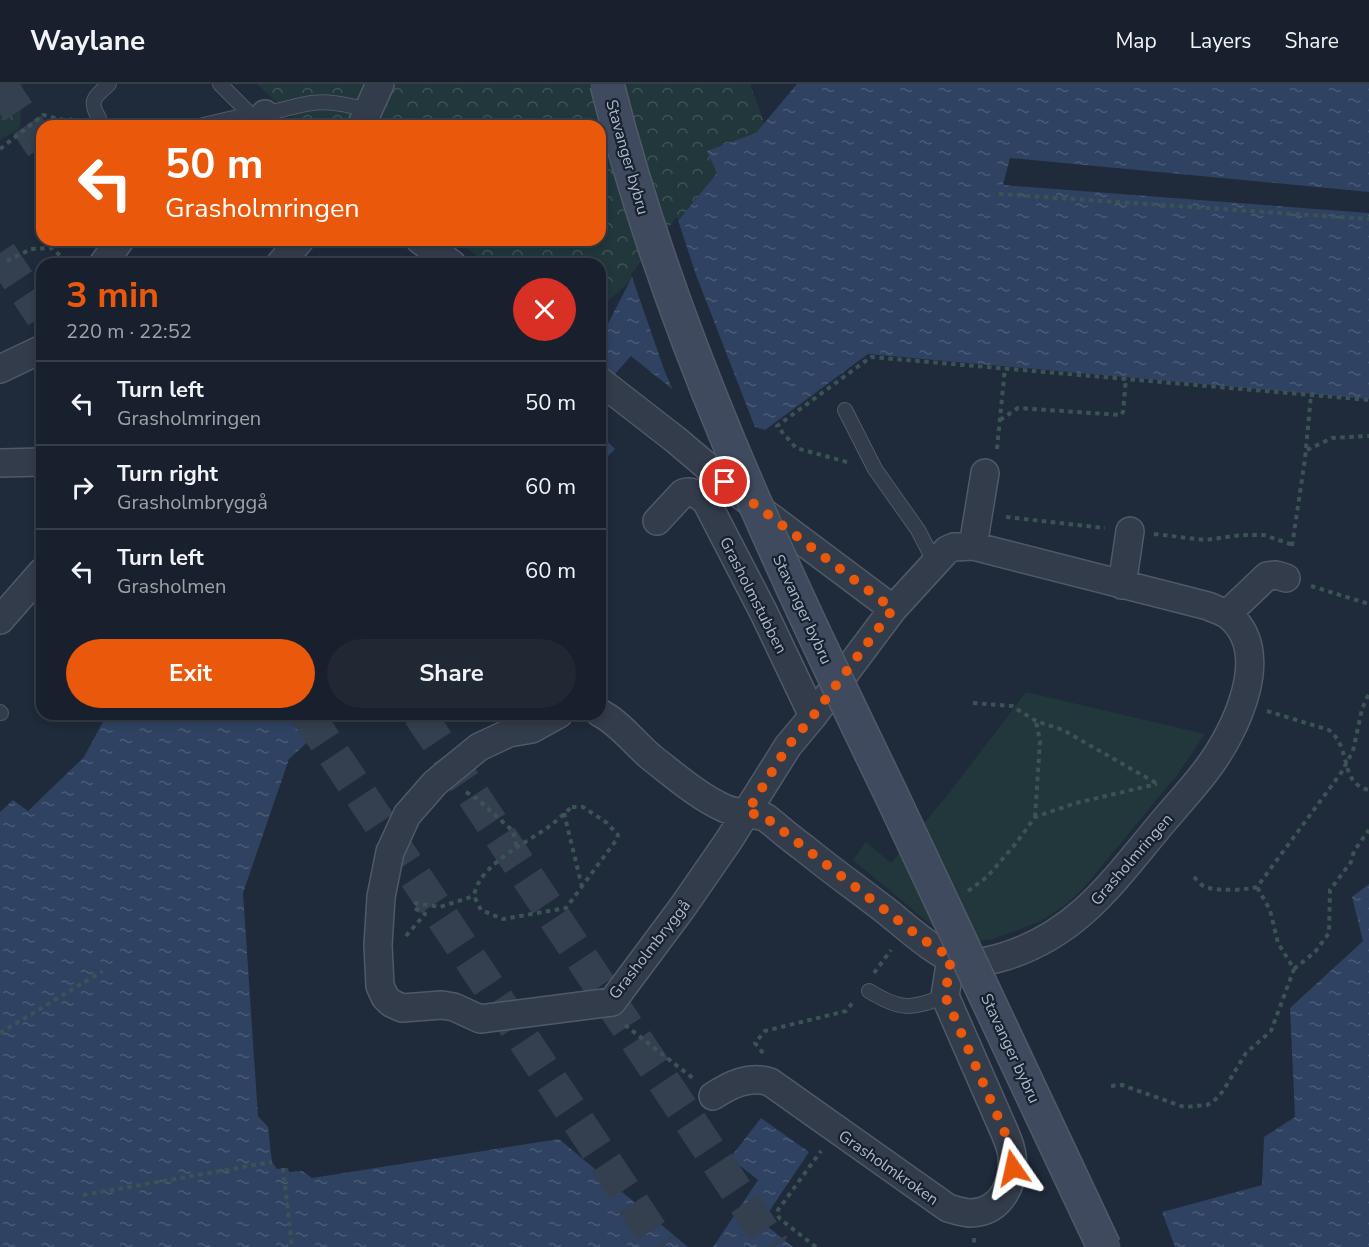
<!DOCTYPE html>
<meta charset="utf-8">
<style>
body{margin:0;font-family:"Nunito Sans",sans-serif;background:#202834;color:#f1f3f6;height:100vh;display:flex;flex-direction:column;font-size:22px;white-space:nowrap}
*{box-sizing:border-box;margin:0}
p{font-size:20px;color:#9ea3a9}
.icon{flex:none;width:33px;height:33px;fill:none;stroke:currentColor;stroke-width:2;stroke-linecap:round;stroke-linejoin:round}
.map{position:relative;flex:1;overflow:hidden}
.details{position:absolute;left:36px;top:174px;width:570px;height:462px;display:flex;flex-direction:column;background:#17202c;border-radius:18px;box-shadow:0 3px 9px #0003,0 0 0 2px #363e48}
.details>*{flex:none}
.banner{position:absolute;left:36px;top:36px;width:570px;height:126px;border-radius:18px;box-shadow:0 3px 9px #0003,0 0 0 2px #363e48;background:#ea580c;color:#fff;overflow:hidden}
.pin{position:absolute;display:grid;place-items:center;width:51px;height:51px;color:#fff;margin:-26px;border:3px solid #fff;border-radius:50%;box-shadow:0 2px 6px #0007}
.me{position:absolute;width:66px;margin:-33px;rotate:349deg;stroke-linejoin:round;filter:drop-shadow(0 0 4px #0008)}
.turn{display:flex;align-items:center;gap:21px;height:126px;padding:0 30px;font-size:27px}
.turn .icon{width:78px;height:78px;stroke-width:2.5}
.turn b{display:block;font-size:42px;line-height:51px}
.round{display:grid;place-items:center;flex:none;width:63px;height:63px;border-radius:32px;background:#202834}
.overview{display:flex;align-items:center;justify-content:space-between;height:102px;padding:0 30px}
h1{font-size:36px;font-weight:700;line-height:45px;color:#ea580c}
.action{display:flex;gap:12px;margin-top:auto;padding:12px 30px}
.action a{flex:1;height:69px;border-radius:36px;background:#ea580c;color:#fff;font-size:24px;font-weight:700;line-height:69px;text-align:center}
.action a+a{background:#202834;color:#f1f3f6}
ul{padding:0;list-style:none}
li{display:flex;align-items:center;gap:18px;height:84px;padding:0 30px;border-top:2px solid #363e48}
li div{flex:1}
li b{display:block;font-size:22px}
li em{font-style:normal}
header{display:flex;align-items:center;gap:36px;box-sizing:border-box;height:84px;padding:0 30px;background:#17202c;border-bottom:2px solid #363e48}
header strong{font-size:28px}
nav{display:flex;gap:33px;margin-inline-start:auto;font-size:21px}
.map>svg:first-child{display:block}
.green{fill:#21373b}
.forest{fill:url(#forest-crowns)}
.water{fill:url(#water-ripples)}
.pier{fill:#1f2a3a}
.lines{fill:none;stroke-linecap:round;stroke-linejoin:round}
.highway-tunnel{stroke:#343f4f;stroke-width:33;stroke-dasharray:33 16;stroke-linecap:butt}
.lane-casing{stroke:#505968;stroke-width:16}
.street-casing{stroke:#505968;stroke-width:30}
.path{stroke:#3c5356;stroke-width:4;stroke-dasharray:4.5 4.5;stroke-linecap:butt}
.lane{stroke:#333c4b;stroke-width:14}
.street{stroke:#333c4b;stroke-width:27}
.secondary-bridge-casing{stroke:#505968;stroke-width:36;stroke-linecap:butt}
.secondary-bridge{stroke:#404a5e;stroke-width:33}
.route{stroke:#ea580c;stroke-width:10;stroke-dasharray:0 18}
.labels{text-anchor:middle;stroke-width:4.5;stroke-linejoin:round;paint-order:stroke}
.street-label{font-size:16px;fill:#adb6c7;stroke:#18212f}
</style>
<header>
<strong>Waylane</strong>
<nav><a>Map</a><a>Layers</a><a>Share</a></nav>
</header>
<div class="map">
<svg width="1369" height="1163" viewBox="0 0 1369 1163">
<defs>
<pattern id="forest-crowns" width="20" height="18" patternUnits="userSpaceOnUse" patternTransform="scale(1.5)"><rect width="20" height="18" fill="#21373b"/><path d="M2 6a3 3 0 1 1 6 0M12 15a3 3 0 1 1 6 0" fill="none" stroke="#3f5256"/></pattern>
<pattern id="water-ripples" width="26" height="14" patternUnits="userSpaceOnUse" patternTransform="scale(1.5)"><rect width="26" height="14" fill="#2f4261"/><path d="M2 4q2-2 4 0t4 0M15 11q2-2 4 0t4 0" fill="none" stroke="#4a5b76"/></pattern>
</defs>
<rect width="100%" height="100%" fill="#1f2a3a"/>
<path class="green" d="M1026 608 1205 650 1178 690 1082 806 1064 822 1041 837 1013 848 993 855 973 858 937 846 853 776 866 758 891 779 949 709Z"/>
<path class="forest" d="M0 0H22L20 44 0 56Z
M257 0H750L775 69 600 224V180H487L457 156H600V42H302Z"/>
<path class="water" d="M797 0H1369V108L1010 74 1003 101 1369 129V315L868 270 765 346 697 325 631 272 600 307V255L631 195 717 89 707 67 756 49Z
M600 350 615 365 600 380Z
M107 630H338L289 675 243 809 258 1032 268 1043 272 1078 277 1085 288 1084 289 1088 302 1087 312 1094 559 1055 688 1163H0V728L13 716 28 727 84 673Z
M1369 800V1163H1175L1162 1128 1262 1101 1264 1053 1295 1033 1290 924 1363 857 1352 813Z
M761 1034 809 1068 762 1138 793 1163H713L758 1096 730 1074Z"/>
<path class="pier" d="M677 133 696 191 756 346 696 328 675 311 665 288 631 190Z"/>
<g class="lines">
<path class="highway-tunnel" d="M0 0 42 63
M0 169 42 232
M307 630 662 1163
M419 630 774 1163"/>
<defs>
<path id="lane" d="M220 0 250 30C272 31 290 22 312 19 331 16 350 22 369 26
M99 34C88 16 95 13 109 0
M199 42 250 30
M845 326 875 385 918 446 935 479
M0 628 1 629
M869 907C900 926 911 926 945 912"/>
<path id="street" d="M253 42 265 30
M361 42 380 0
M420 156 452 180
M103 180 120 156
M280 180 300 156
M0 285 42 265
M600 297 676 356 742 412 893 525
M0 379 42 378
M657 437 683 409C693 406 698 411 706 417L764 529 813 632
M973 462 985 389
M1122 501 1130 447
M1227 530 1267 492 1276 491 1286 494
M0 536 42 488
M559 630 532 645 509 649 479 663 435 699 407 731 390 768 381 813 378 861 380 902 385 913 391 919 402 924 442 921 454 923 480 935 612 918 682 824 729 756 788 662 813 632 893 525 947 466 954 463 973 462 1208 522C1214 525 1222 527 1228 531 1275 567 1235 648 1208 684 1194 703 1177 721 1162 739 1115 795 1079 849 1006 872 992 876 976 881 961 878 942 875 906 843 890 830 862 808 832 787 804 764 790 754 778 743 765 733 753 730 734 729 724 724 699 713 674 691 652 674 635 660 620 639 600 629
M713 1012C730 1001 749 991 770 998L948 1124C955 1126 963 1129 971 1129 1002 1128 1015 1098 1012 1071 1011 1064 1008 1056 1005 1049L945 912 951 874"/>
</defs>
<use href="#lane" class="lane-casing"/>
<use href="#street" class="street-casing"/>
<path class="path" d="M0 65 43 31 68 37 76 33
M999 110 1369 135
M7 177 31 165 52 164 69 180
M1000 336 1018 324 1121 331 1123 328 1126 294
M997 365 1005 284
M1307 366 1332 354 1369 352
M847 378 796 364 777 342 871 273 1369 316
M1006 433 1105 444
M1154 450 1205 456 1241 451H1264L1293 461
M1292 462 1305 375 1311 311
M1311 502 1369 520
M973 619 1012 622 1036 637 1063 646 1156 699
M1267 627 1329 646C1353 665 1338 699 1369 706
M466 708 477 715 513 747 517 764
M572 723H583L607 739 618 751 617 755 566 824 503 835 481 826 474 812C478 782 524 760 547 744 556 738 563 730 572 723Z
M564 729 582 803
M1035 733 1040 657 1036 638
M1194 793C1198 797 1202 803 1209 804 1219 807 1247 806 1257 803L1341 689 1353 667 1362 625 1369 609
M968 807 987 793 1017 758 1035 733 1076 719 1157 700
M406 852 425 830 414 824 416 819 440 823 474 812
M1294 885 1315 868 1329 849 1330 806 1351 778 1354 767 1369 746
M874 889 891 866
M625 941 694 995
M0 949 103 887
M763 969 755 959 765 947 846 927 854 917
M1111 1002 1122 1001 1184 1023 1207 1021 1214 1017 1223 1007 1246 969 1271 947 1294 885 1278 859 1270 826 1257 803
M283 1084 292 1163
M83 1111 272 1078
M974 1154V1163
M816 1163 780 1135 777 1130 778 1126 821 1067"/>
<use href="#lane" class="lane"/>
<use href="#street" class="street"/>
<defs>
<path id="secondary-bridge" d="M607 0C669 248 779 479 890 708 962 859 1033 1011 1104 1163"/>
</defs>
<use href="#secondary-bridge" class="secondary-bridge-casing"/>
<use href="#secondary-bridge" class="secondary-bridge"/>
</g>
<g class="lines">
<path class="route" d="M725 398 893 525 813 632 788 662 747 728 765 733 774 740 921 854 951 874 945 912 1005 1049 1012 1069 1013 1084"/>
</g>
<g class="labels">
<g class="street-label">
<text transform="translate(628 73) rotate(74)" y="6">Stavanger bybru</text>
<text transform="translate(754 511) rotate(63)" y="6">Grasholmstubben</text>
<text transform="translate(803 525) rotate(65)" y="6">Stavanger bybru</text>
<text transform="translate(1131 775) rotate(-49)" y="6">Grasholmringen</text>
<text transform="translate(649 865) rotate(-52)" y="6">Grasholmbryggå</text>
<text transform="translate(1011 964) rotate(65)" y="6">Stavanger bybru</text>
<text transform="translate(889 1083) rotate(35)" y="6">Grasholmkroken</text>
</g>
</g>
</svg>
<div class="pin" style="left:725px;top:398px;background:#d93025"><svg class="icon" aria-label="arrive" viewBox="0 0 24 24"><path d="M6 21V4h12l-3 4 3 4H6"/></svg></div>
<svg class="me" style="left:1013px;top:1084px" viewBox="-20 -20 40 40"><path d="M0-17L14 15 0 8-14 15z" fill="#ea580c" stroke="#fff" stroke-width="4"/></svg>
<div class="banner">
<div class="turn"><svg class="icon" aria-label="left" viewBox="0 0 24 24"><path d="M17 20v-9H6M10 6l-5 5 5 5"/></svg><div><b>50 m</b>Grasholmringen</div></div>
</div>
<section class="details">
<div class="overview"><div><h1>3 min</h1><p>220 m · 22:52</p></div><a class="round" style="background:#d93025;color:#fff"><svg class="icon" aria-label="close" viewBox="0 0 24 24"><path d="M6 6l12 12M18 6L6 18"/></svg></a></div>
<ul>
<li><svg class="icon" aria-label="left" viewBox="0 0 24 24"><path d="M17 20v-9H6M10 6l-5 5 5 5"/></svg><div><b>Turn left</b><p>Grasholmringen</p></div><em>50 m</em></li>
<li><svg class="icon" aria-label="right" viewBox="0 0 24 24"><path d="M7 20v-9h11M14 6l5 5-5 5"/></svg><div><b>Turn right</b><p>Grasholmbryggå</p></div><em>60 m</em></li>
<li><svg class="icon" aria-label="left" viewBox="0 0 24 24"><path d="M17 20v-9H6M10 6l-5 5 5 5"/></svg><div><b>Turn left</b><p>Grasholmen</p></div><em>60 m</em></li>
</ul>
<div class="action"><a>Exit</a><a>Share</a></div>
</section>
</div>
